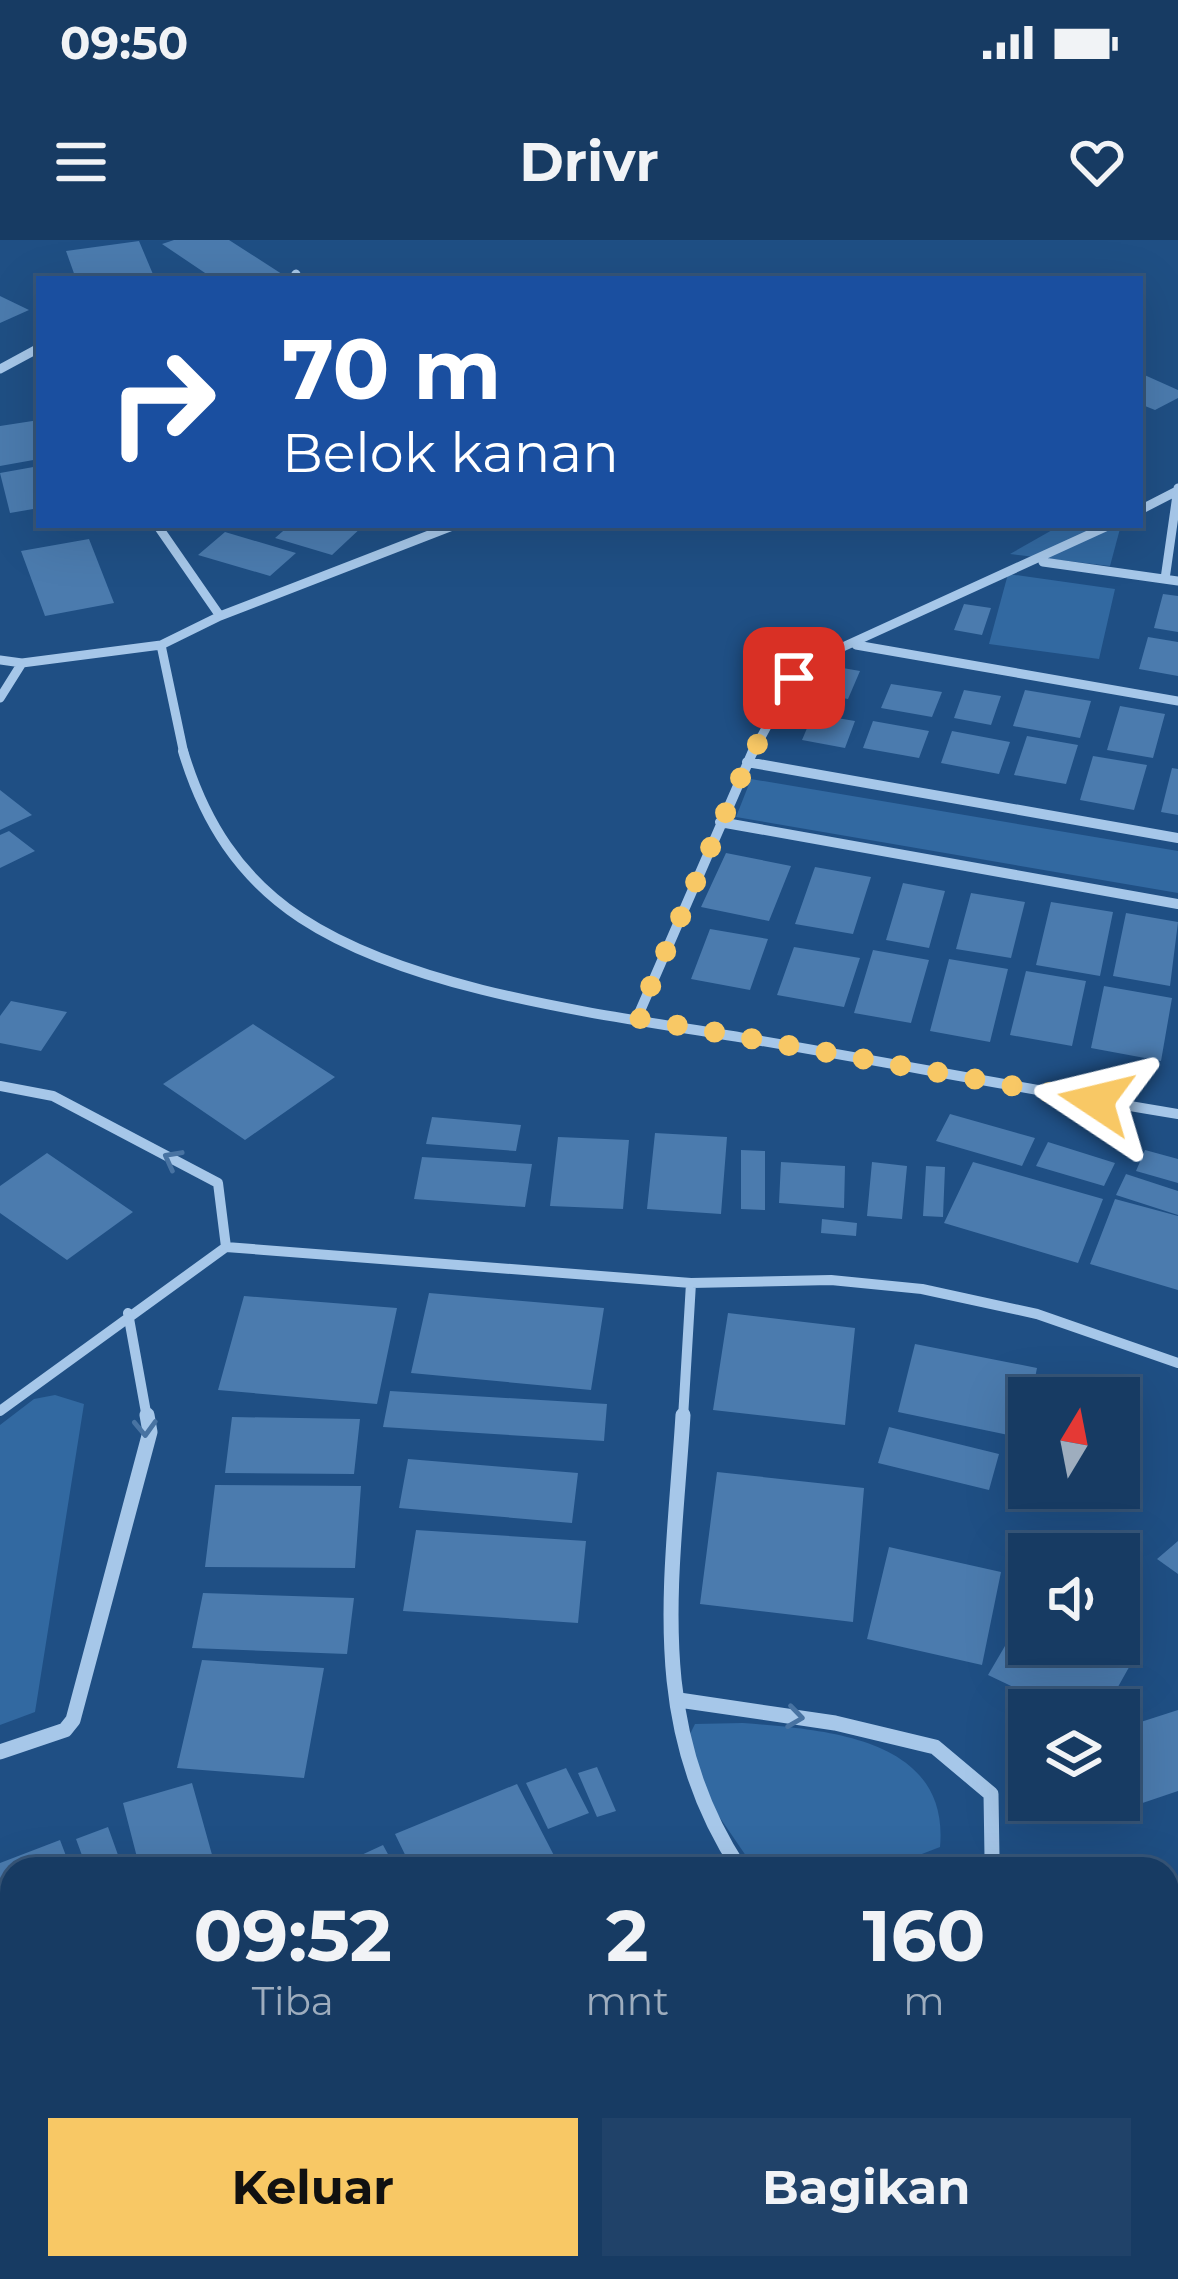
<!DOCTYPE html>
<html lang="id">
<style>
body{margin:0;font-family:Montserrat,sans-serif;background:#204269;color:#f1f3f6;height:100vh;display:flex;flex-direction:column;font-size:45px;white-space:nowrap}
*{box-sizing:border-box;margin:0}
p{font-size:39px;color:#9eadbe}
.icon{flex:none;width:66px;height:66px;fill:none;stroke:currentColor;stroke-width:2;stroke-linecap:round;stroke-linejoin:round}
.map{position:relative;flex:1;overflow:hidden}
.panel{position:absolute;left:0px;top:1617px;width:1179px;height:423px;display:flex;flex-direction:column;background:#173b63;border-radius:36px 36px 0 0;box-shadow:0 12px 48px #0002,0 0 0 3px #365578}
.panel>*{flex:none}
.hud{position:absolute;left:36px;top:36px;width:1107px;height:252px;border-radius:0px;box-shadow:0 12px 48px #0002,0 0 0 3px #365578;background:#1a4fa0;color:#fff;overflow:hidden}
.needle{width:78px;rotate:10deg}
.tools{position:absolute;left:1008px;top:1137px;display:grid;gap:24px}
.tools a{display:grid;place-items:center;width:132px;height:132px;border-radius:0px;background:#173b63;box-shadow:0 12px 48px #0002,0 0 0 3px #365578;font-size:60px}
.pin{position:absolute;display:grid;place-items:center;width:102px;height:102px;color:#fff;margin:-51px;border-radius:24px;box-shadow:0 6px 18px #0006}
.me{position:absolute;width:132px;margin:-66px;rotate:280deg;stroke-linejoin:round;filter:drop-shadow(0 0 9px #0008)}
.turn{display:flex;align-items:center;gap:42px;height:252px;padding:0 48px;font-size:54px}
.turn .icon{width:156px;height:156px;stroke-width:2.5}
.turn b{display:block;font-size:84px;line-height:102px}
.eta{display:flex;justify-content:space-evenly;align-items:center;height:204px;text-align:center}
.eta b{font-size:72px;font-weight:700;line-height:84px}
.action{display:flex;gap:24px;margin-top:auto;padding:24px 48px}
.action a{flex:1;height:138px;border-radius:0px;background:#f8c865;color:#111;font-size:48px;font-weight:700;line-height:138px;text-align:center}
.action a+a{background:#204269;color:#f1f3f6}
.status{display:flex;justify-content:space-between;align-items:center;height:84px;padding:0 60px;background:#173b63;direction:ltr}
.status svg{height:33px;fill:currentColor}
header{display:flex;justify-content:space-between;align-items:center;height:156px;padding:0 48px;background:#173b63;font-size:54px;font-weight:700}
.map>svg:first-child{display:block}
.green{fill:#3269a1}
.water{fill:#46698f;stroke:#99c2eb;stroke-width:3}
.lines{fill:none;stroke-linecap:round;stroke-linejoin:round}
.river{fill:#46698f;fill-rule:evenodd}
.building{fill:#4b7bae}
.minor-far2{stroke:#a6c7e9;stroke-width:9}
.minor-far1{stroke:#a6c7e9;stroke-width:10}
.minor{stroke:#a6c7e9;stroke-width:15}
.secondary{fill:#d1e3f7;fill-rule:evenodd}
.oneway{stroke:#4873a2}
.route{stroke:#f8c865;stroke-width:21;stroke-dasharray:0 37.8}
</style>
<div class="status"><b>09:50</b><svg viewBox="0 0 49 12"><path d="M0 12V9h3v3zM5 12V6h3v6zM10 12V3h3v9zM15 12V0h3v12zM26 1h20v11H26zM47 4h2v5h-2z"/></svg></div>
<header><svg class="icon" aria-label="menu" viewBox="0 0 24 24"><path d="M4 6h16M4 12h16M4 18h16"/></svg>Drivr<svg class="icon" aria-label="heart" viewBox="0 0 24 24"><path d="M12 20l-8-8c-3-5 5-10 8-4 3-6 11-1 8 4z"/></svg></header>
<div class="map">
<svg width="1178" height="2039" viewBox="0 0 1178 2039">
<rect width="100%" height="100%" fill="#1f4f84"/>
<path class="green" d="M1061 285H1121L1110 326 1010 314Z
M1008 334 1115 349 1099 419 989 404Z
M751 539 1178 611V653L736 577Z
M55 1155 84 1164 35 1472 0 1485V1185L34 1159Z
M743 1483C825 1490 950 1497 940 1607L883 1629H755L701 1550 686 1502 695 1484Z"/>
<path class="water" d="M1167 2023H1178V2033L1163 2039H465L490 2028H1167Z"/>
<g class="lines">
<path class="river" d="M1178 1754V1876L1167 1880V1759Z"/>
</g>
<path class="building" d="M174 0H229L285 36 214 39 162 4Z
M139 1 155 39H76L66 11Z
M0 56 29 70 0 83Z
M1140 133 1178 150V158L1155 170 1140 164Z
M39 180V219L0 226V186Z
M39 226V268L10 273 0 233Z
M290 285H364L332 315 275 298Z
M225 292 296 313 270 336 198 315Z
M89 299 114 363 45 376 21 311Z
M1163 354 1178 356V392L1154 388Z
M964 364 991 368 982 395 954 390Z
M1148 397 1178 402V436L1139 429Z
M837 427 860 431 848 459 825 455Z
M891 444 942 452 932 477 881 468Z
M964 450 1001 456 991 485 954 478Z
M1025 450 1091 461 1080 498 1013 486Z
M1120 466 1165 474 1153 518 1107 510Z
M813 474 855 481 845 508 802 500Z
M873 481 929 491 919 518 863 508Z
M952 491 1010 502 999 534 941 523Z
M1027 496 1078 505 1066 544 1014 535Z
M1093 516 1147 525 1134 570 1080 560Z
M1172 528 1178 529V575L1161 572Z
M0 550 32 575 0 590Z
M9 591 35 611 0 628V595Z
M726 613 791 626 769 681 701 667Z
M815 627 871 637 853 694 795 684Z
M903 643 945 651 929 708 886 700Z
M971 653 1025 662 1011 718 956 709Z
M1051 662 1113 672 1100 736 1036 725Z
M1126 673 1178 682 1170 746 1113 736Z
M710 689 768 699 750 750 691 739Z
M794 707 860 718 844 767 777 755Z
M873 710 929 720 911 783 854 773Z
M949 719 1008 729 990 802 930 791Z
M1026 731 1086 741 1072 806 1010 795Z
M1104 746 1172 758 1161 821 1091 808Z
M11 761 67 772 41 811 0 803V776Z
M253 784 335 837 245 900 163 844Z
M950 874 1035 898 1022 926 936 901Z
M432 877 521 885 516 911 426 904Z
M655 893 727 897 721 974 647 969Z
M558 897 629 900 623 969 550 966Z
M1048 902 1115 923 1104 946 1036 926Z
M741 910 765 911V970L741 969Z
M1145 910 1178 919V943L1136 931Z
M47 913 133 972 67 1020 0 973V946Z
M422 917 532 924 525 967 414 959Z
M781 922 845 926 844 968 779 963Z
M872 922 907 926 902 979 867 976Z
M973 922 1103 959 1078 1023 944 983Z
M926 926 945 927 943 977 923 976Z
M1126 934 1178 951V975L1116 955Z
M1115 959 1178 976V1050L1090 1024Z
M822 979 857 983 856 996 821 993Z
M429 1053 604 1068 591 1150 411 1133Z
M244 1056 397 1068 377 1164 218 1150Z
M728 1073 855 1088 845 1185 713 1170Z
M915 1104 1037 1128 1023 1198 898 1172Z
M390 1151 607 1164 604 1201 383 1187Z
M232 1177 360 1179 354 1234 225 1233Z
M889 1187 999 1214 989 1250 878 1223Z
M408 1219 578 1233 572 1283 399 1268Z
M717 1232 864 1248 853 1382 700 1364Z
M215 1245 361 1246 355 1328 205 1327Z
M416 1290 586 1301 578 1383 403 1371Z
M1073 1293 1114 1314H1059Z
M1178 1301V1334L1157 1319Z
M889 1307 1001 1332 982 1425 867 1399Z
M1119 1316 1143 1329 1119 1365Z
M203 1353 354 1358 347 1414 192 1408Z
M1029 1365V1404H1117L1137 1413 1105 1470H1062L988 1435Z
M202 1420 324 1428 304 1538 177 1528Z
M1178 1470V1551L1107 1575 1098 1560H1119V1489Z
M597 1527 616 1571 597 1577 578 1533Z
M566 1528 589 1573 548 1589 526 1543Z
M192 1543 216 1629H140L123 1563Z
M517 1544 561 1629H412L395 1594Z
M108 1587 123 1629H87L76 1599Z
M60 1600 71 1629H12L11 1726 0 1693V1623Z
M383 1605 396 1629H331Z
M0 1727 12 1761V1771L0 1775Z
M1 1833 12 1866V2006L0 2011Z"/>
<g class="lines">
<path class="minor-far2" d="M293 39 296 34
M0 129 39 108
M1140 270 1175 252
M157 285 220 376
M1043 322 1178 341
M1165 339 1178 248
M161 405 184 514
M856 405 1178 461
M0 420 22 423 161 405 220 376 455 285
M0 458 22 423
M752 514 793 438 823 416 1110 285"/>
<path class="minor-far1" d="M183 511C204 581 239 637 301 678 418 755 619 776 756 800 897 824 1037 851 1178 874
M747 522 1178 598
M720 582 1178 664
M637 778 753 511
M0 846 53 856 218 943 226 1007
M128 1073 147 1178
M0 1171 226 1007 691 1043 831 1040 922 1049 1037 1074 1178 1123
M683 1178 691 1043"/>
<path class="minor" d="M683 1175C673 1339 644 1483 740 1629
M679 1460 835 1483 935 1507 991 1554 992 1617 983 1629
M0 1512 65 1490 73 1480 150 1192 147 1175"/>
<path class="secondary" d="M1167 1919 1178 1920V1952L1167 1951Z
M318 2028H372L368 2039H314Z"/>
</g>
<defs><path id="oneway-chevron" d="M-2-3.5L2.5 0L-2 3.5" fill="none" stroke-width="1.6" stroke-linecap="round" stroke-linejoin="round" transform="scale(3)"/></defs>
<g class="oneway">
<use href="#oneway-chevron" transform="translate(172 919) rotate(-152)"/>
<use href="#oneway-chevron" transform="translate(145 1188) rotate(88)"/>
<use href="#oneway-chevron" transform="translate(795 1477) rotate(8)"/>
</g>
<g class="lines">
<path class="route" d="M794 438 747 523 637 778 1096 861"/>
</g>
</svg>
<div class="tools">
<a><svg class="needle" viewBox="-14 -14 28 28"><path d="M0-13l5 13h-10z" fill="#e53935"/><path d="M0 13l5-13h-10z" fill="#9eadbe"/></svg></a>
<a><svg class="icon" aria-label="sound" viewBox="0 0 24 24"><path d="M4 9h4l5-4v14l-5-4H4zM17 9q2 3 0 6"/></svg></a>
<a><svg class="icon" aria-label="layers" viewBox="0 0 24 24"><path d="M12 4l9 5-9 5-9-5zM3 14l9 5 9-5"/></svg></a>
</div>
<div class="pin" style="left:794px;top:438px;background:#d93025"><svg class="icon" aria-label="arrive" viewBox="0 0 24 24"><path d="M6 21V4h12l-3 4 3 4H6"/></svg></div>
<svg class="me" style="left:1096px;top:861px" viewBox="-20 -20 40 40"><path d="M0-17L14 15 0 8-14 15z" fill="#f8c865" stroke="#fff" stroke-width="4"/></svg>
<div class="hud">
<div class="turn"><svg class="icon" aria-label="right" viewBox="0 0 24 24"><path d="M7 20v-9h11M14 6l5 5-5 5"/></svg><div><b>70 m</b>Belok kanan</div></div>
</div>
<section class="panel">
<div class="eta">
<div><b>09:52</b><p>Tiba</p></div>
<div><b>2</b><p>mnt</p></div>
<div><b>160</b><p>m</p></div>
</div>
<div class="action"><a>Keluar</a><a>Bagikan</a></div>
</section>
</div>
